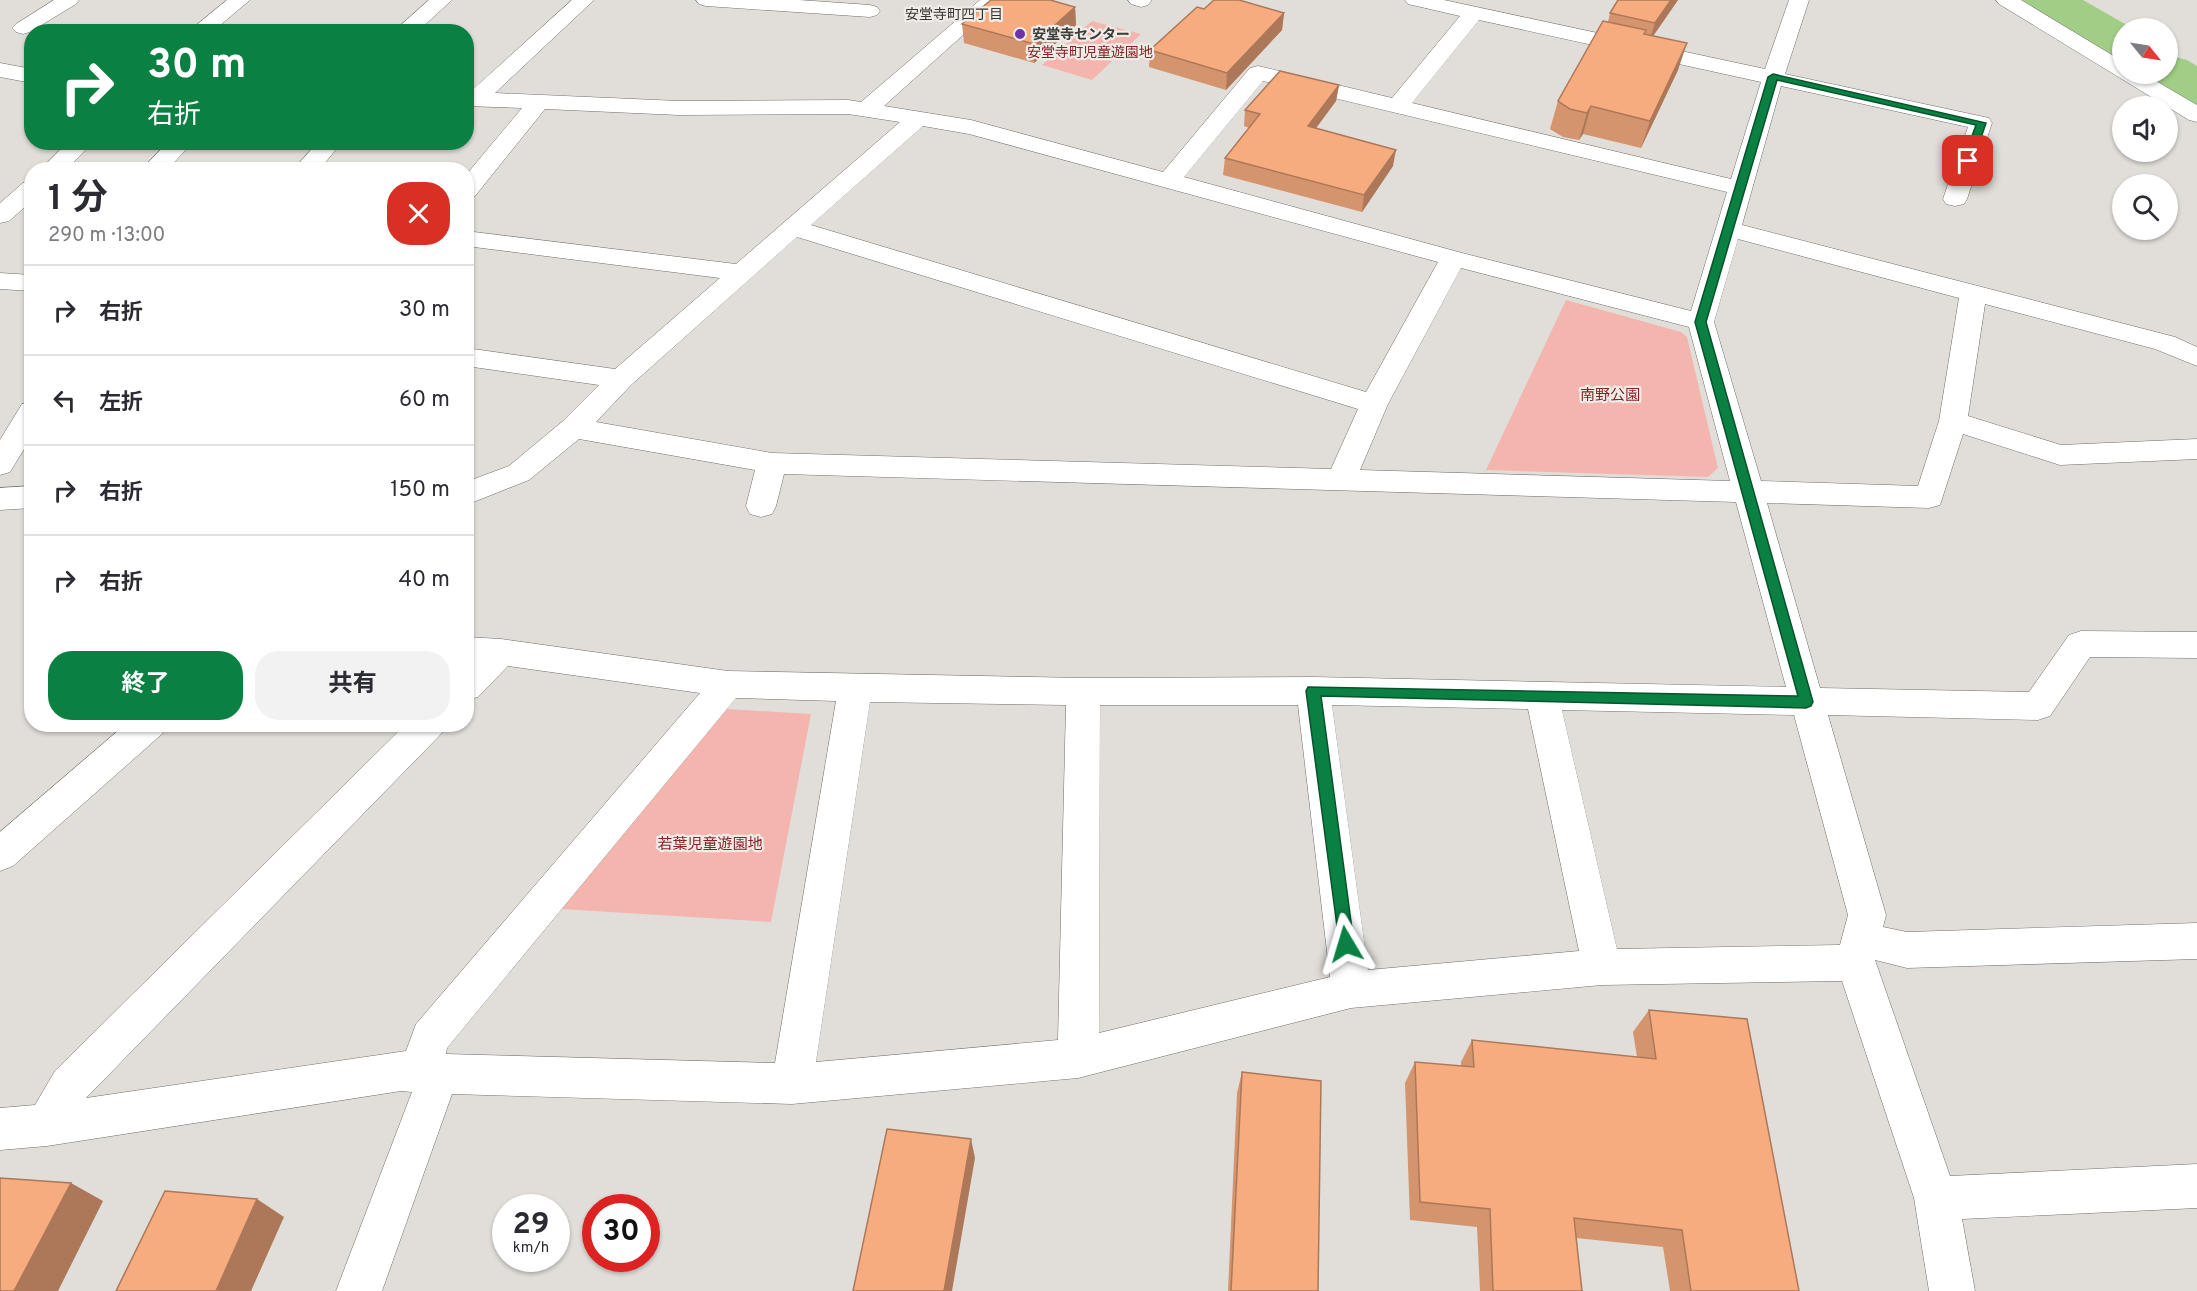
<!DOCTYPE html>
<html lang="ja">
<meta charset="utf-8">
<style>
body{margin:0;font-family:Overpass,"Noto Sans JP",sans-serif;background:#f2f2f3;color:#2b2b33;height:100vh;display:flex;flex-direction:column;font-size:22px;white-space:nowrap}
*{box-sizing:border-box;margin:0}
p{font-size:20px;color:#7c7c81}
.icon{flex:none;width:33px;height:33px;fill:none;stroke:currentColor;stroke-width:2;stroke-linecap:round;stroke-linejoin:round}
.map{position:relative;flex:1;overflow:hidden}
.sheet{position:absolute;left:24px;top:162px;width:450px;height:570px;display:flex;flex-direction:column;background:#fff;border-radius:24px;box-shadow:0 2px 4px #0004}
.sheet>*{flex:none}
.top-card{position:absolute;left:24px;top:24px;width:450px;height:126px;border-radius:24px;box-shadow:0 2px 4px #0004;background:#0b8043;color:#fff;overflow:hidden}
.needle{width:39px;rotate:120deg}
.buttons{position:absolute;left:2112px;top:18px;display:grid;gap:12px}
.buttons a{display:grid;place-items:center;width:66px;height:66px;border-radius:50%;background:#fff;box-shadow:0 2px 4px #0004;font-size:30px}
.speed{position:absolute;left:492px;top:1194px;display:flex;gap:12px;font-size:30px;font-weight:700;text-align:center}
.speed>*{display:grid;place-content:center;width:78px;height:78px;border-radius:50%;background:#fff;box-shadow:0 2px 4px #0004;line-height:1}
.speed small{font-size:15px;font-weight:400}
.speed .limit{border:9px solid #d22;background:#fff;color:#111}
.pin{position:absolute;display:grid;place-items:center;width:51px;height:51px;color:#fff;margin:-26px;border-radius:12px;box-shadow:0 3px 9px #0006}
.me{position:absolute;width:66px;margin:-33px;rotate:353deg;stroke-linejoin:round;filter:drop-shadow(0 0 4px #0008)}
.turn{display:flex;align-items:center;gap:21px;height:126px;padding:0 24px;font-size:27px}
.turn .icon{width:78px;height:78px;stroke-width:2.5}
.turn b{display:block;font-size:42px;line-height:51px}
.round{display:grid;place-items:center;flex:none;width:63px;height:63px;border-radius:24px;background:#f2f2f3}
.head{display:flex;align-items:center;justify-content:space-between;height:102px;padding:0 24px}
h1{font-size:36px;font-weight:700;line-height:45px}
.cta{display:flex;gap:12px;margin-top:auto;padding:12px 24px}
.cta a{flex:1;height:69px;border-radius:24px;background:#0b8043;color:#fff;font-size:24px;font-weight:700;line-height:69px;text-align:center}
.cta a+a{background:#f2f2f3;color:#2b2b33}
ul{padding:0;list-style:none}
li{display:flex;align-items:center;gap:18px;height:90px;padding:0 24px;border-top:2px solid #e1e1e2}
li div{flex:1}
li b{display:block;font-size:22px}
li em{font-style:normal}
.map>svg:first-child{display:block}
.green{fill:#f4b5af}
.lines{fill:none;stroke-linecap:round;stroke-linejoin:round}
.river{fill:#a2cd86;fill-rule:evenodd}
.minor-casing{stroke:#706e69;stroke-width:1}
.minor{fill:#fff;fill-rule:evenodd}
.wall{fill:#d4946d}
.shaded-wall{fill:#ac7859}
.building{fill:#f6ac7f;stroke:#ac7859;stroke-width:1.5}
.route{fill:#0b8043;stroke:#07532c;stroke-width:1.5}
.poi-dot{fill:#6f33a9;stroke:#efebe7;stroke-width:2}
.labels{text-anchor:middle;stroke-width:4.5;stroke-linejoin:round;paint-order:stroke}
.far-neighbourhood-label{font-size:14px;fill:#383632;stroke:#efebe7}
.far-poi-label{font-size:14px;font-weight:bold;fill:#3d3c3a;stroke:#efebe7;text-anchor:start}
.far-park-label{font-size:14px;fill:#872324;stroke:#efebe7}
.park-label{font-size:15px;fill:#872324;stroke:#efebe7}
</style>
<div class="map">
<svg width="2197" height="1291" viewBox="0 0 2197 1291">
<rect width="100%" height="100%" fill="#e1ded9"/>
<path class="green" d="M1092 21 1141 34 1092 80 1042 65Z
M1566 300 1681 332 1687 337 1718 468 1708 477 1486 470Z
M726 709 811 714 771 922 561 909Z"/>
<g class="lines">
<path class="river" d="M2009 0H2083L2132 28H2122V68L2099 63 2017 13Z
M2168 55 2187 60 2197 66V113C2171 106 2147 97 2131 74H2168Z"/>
<defs>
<path id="minor" d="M54 0H79L76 4 30 32 23 34 16 32 12 28 16 24Z
M227 0H250L212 32H188Z
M429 0H452L417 32H393Z
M572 0H594L495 93 679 101 848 100 861 102 980 0H1002L884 106 971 120 1163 172 1250 68 1258 66 1392 98 1460 16 1408 4 1405 0H1444L1765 69 1789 0H1809L1785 74 1989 118 1992 123 1967 199 1964 204 1955 206 1946 204 1943 199 1968 127 1781 86 1742 225 2175 337 2197 347V366L2155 349 1985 304 1968 416 2061 445 2197 439V459L2060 465 1963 434 1940 505 1929 508 1767 503 1820 688 2029 692 2069 635 2081 631 2197 632V658L2090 657 2050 716 2038 720 1828 715 1886 915 1883 927 1907 932 2197 923V959L1907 968 1875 960 1950 1176 2197 1164V1208L1962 1219 1975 1291H1929L1914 1198 1842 981 1602 985 1351 1008 1078 1078 792 1104 452 1094 382 1291H336L412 1092 401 1091 47 1146 0 1150V1108L35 1105 55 1071 406 724H446L441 734 86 1098 406 1051 416 1024 700 693 508 666 478 697 466 700V665L469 663H466V637L501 639 728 671 1083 678 1313 677 1786 687 1736 502 784 474 776 506 772 514 761 517 750 514 746 506 755 470 579 439 529 480 466 505V482L509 466 563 421 599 385 466 366V348L615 369 720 278 466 246V231L736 264 900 122 848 114 679 115 545 109 475 196 466 198V175L522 108 466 106V92H470ZM1479 20 1761 82 1731 179 1412 103ZM1263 81 1727 192 1691 311 1462 253 1184 177ZM923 126 969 134 1438 262 1366 392 811 225ZM797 237 1358 409 1331 469 772 453 596 422 631 385ZM1738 239 1959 298 1939 421 1918 486 1761 481 1714 322ZM1461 268 1689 327 1730 481 1360 470 1388 404ZM736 698 836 701 775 1063 446 1054 447 1048ZM870 702 1066 705 1058 1040 816 1062ZM1100 705H1298L1330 977 1099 1033ZM1332 705 1528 709 1579 951 1368 970ZM1562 710 1794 715 1848 915 1840 945 1617 949Z
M696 0H799L870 5 877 7 880 11 877 15 870 17 706 6 699 4Z
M1128 0H1151V1L1148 5 1141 7 1131 4Z
M1996 0H2021L2122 61V74H2144L2197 105V122L2189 120 1999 4Z
M0 63 32 69V83L0 77Z
M68 142H93L66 170H40Z
M168 142H193L167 170H141Z
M318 142H342L319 170H293Z
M32 181V201L9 221 0 223V203L23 183Z
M0 273 32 275V291L0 289Z
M32 402V436L10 472 0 475V440L22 404Z
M32 486V508L0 510V488Z
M126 724H167L162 734 13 866 0 871V832Z"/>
</defs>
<use href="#minor" class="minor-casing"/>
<use href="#minor" class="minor"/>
</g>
<path class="wall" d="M1618 0H1678L1653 36 1678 70 1641 148 1583 134 1579 140 1563 137 1550 129 1558 101 1608 22 1610 13Z
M1075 7 1076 25 1034 63 964 43 962 24Z
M1204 9 1284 13 1282 30 1226 90 1149 67 1150 50Z
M1339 85 1336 101 1316 128 1393 166 1362 212 1223 175 1225 158 1249 128 1244 126 1245 110Z
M1649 1010 1799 1291H1670L1663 1247 1576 1238 1582 1291H1480L1477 1227 1410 1220 1405 1083 1415 1062 1461 1066V1062L1472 1040 1637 1057 1633 1032Z
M1242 1072 1318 1291H1228L1237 1093Z"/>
<path class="shaded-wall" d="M1671 0H1678L1649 42 1655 23Z
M1075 7 1076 25 1034 63V44Z
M1284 13 1282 30 1226 90 1227 73Z
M1687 43 1678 70 1641 148 1650 121Z
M1339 85 1336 101 1305 143 1308 126Z
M1591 106 1583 134 1579 140 1587 113Z
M1396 150 1393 166 1362 212 1364 195Z
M971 1139 975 1158 952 1291H944Z
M71 1183 103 1201 58 1291H14Z
M257 1199 284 1217 251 1291H216Z"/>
<path class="building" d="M991 0H1050L1075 7 1034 44 962 24Z
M1214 0H1239L1284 13 1227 73 1150 50 1197 7 1204 9Z
M1618 0H1671L1655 23 1610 13Z
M1603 21 1646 30 1644 34 1687 43 1650 121 1591 106 1587 113 1570 109 1558 101Z
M1280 71 1339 85 1308 126 1396 150 1364 195 1225 158 1260 114 1245 110Z
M1649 1010 1747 1019 1799 1291H1691L1682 1230 1574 1218 1582 1291H1493L1490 1209 1420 1202 1415 1062 1474 1067 1472 1040 1656 1059Z
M1242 1072 1321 1081 1318 1291H1231Z
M887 1129 971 1139 944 1291H853Z
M0 1178 71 1183 14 1291H0Z
M165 1191 257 1199 216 1291H116Z"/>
<path class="route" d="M1773 74 1986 123 1973 161 1968 164 1963 161 1976 125 1777 80 1706 322 1813 702 1811 706 1806 708 1321 696 1354 944 1351 949 1346 951 1340 949 1306 691 1308 687 1798 696 1695 322 1768 77Z"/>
<circle class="poi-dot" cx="1020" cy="34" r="6"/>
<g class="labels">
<g class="far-neighbourhood-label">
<text x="954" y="19">安堂寺町四丁目</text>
</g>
<g class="far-poi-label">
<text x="1032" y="39">安堂寺センター</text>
</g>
<g class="far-park-label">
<text x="1090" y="57">安堂寺町児童遊園地</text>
</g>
<g class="park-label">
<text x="1610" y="400">南野公園</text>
<text x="710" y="849">若葉児童遊園地</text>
</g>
</g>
</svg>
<div class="buttons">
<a><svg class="needle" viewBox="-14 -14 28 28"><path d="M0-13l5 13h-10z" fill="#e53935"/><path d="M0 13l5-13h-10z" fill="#7c7c81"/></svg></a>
<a><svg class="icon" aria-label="sound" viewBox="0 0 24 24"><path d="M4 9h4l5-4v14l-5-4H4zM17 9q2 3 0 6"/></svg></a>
<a><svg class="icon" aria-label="search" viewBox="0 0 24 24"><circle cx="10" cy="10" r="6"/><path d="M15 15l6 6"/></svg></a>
</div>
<div class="speed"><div>29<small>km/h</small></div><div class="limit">30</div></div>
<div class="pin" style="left:1968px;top:161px;background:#d93025"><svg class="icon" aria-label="arrive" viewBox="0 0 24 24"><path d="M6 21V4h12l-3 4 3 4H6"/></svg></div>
<svg class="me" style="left:1346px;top:944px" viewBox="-20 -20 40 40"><path d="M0-17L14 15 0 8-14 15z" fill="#0b8043" stroke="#fff" stroke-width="4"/></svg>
<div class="top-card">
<div class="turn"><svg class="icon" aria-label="right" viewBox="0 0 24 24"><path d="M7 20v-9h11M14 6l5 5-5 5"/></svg><div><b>30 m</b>右折</div></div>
</div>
<section class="sheet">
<div class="head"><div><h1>1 分</h1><p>290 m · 13:00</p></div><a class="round" style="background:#d93025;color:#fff"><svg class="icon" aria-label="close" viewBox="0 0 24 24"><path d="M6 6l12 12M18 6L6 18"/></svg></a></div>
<ul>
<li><svg class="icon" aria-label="right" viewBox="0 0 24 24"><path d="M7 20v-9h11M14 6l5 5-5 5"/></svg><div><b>右折</b></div><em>30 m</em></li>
<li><svg class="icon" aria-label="left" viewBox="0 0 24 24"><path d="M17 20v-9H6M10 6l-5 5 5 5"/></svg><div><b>左折</b></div><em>60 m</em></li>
<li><svg class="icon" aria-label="right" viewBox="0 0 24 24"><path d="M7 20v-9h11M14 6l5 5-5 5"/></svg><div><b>右折</b></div><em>150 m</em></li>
<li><svg class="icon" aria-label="right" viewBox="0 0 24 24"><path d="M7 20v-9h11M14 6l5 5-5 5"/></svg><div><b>右折</b></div><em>40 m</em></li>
</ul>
<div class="cta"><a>終了</a><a>共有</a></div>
</section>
</div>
